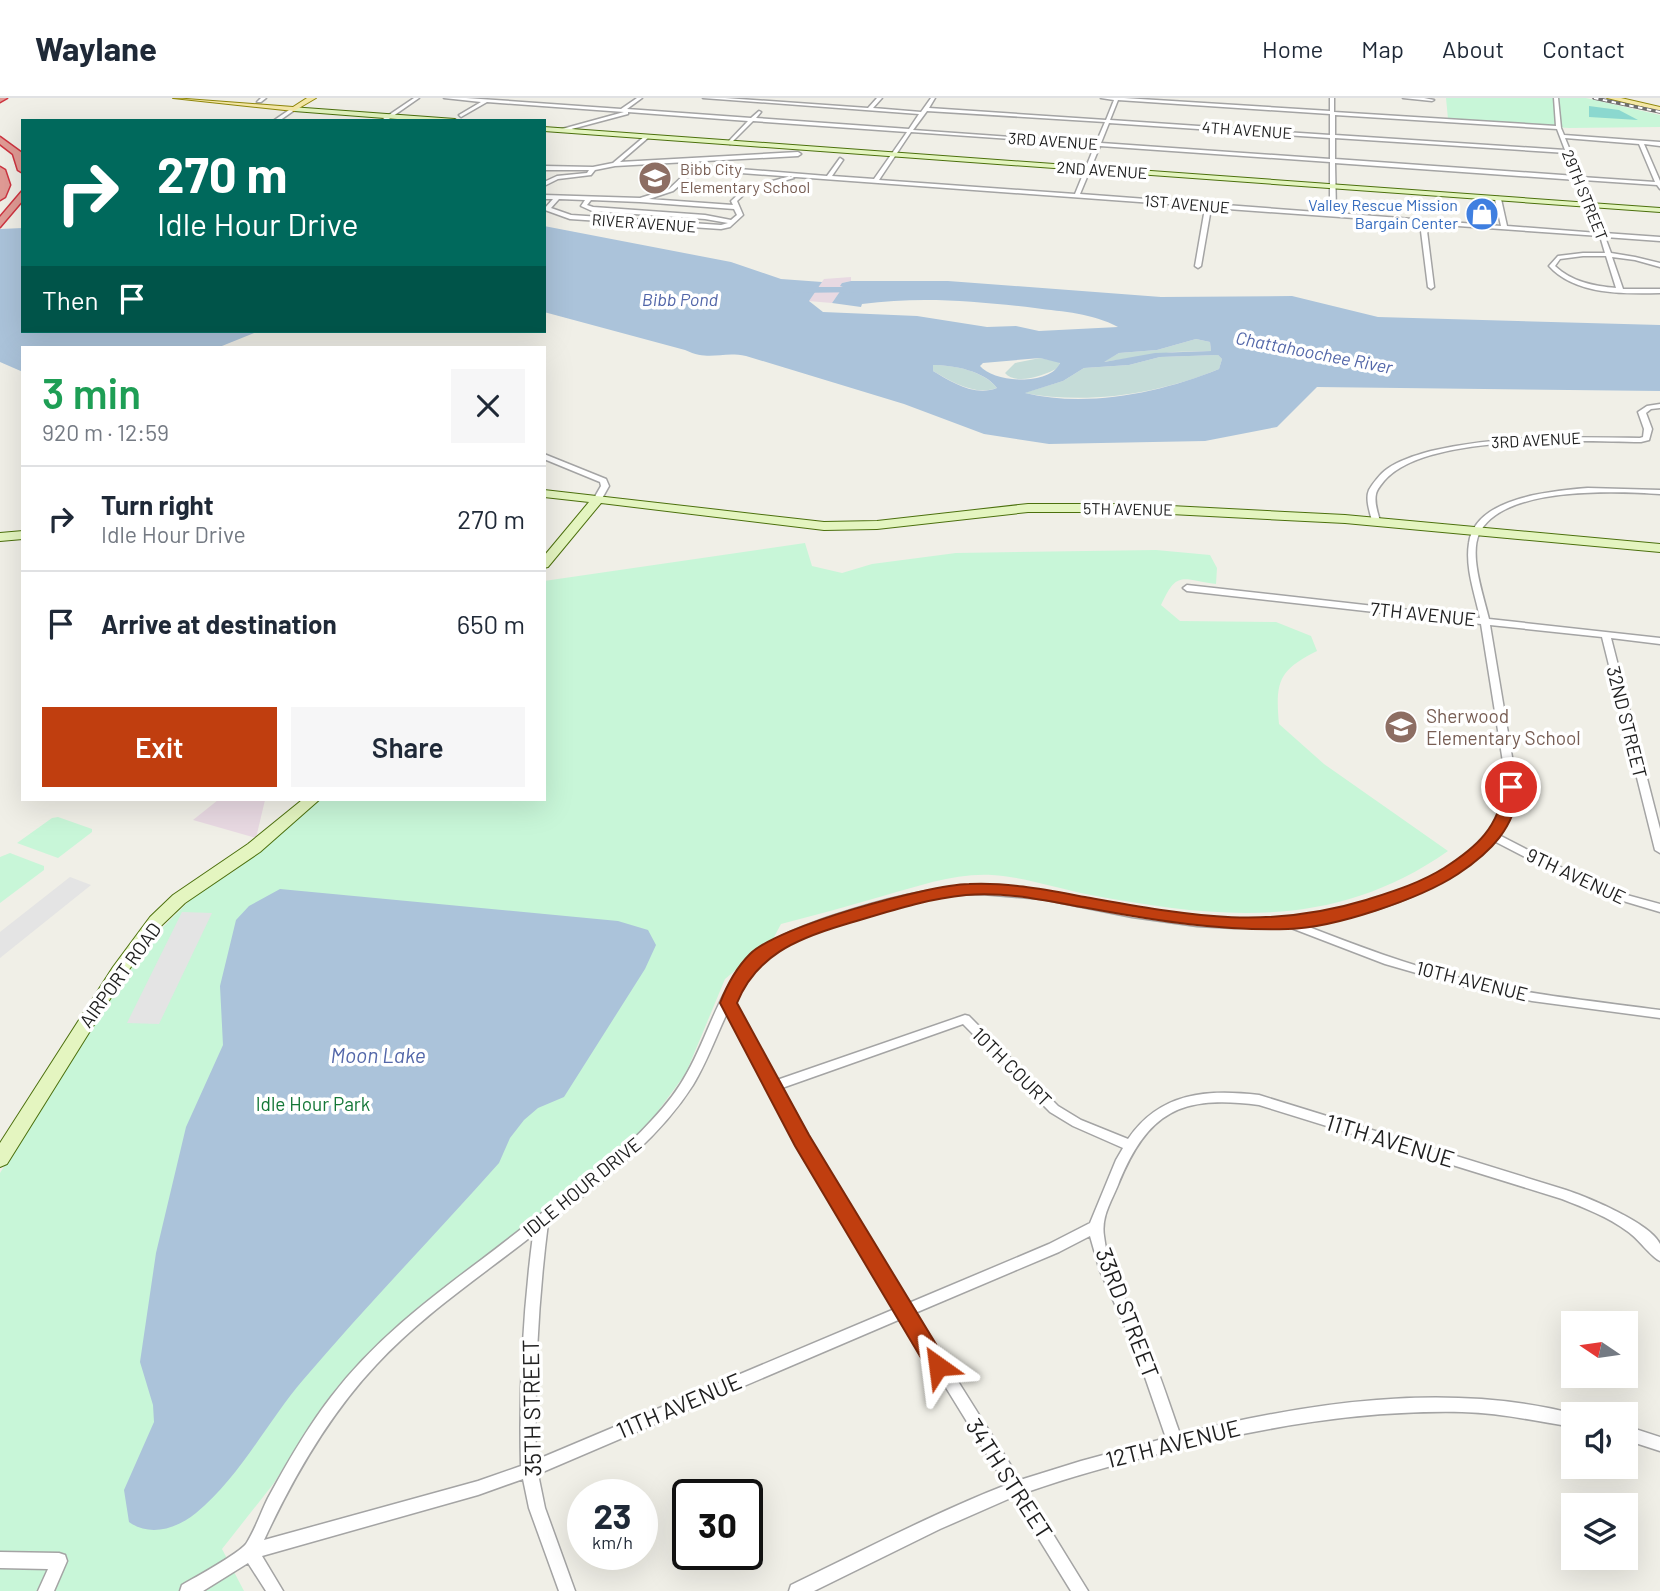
<!DOCTYPE html>
<meta charset="utf-8">
<style>
body{margin:0;font-family:Barlow,sans-serif;background:#f6f6f7;color:#1f2937;height:100vh;display:flex;flex-direction:column;font-size:26px;white-space:nowrap}
*{box-sizing:border-box;margin:0}
p{font-size:23px;color:#747a83}
.icon{flex:none;width:38px;height:38px;fill:none;stroke:currentColor;stroke-width:2;stroke-linecap:round;stroke-linejoin:round}
.map{position:relative;flex:1;overflow:hidden}
.side{position:absolute;left:21px;top:248px;width:525px;height:455px;display:flex;flex-direction:column;background:#fff;border-radius:0px;box-shadow:0 7px 28px #0002}
.side>*{flex:none}
.top-card{position:absolute;left:21px;top:21px;width:525px;height:214px;border-radius:0px;box-shadow:0 7px 28px #0002;background:#00695c;color:#fff;overflow:hidden}
.needle{width:46px;rotate:283deg}
.fabs{position:absolute;left:1561px;top:1213px;display:grid;gap:14px}
.fabs a{display:grid;place-items:center;width:77px;height:77px;border-radius:0px;background:#fff;box-shadow:0 7px 28px #0002;font-size:35px}
.speed{position:absolute;left:567px;top:1381px;display:flex;gap:14px;font-size:35px;font-weight:700;text-align:center}
.speed>*{display:grid;place-content:center;width:91px;height:91px;border-radius:50%;background:#fff;box-shadow:0 7px 28px #0002;line-height:1}
.speed small{font-size:18px;font-weight:400}
.speed .limit{border:4px solid #111;border-radius:10px;background:#fff;color:#111}
.pin{position:absolute;display:grid;place-items:center;width:60px;height:60px;color:#fff;margin:-30px;border:4px solid #fff;border-radius:50%;box-shadow:0 2px 7px #0007}
.me{position:absolute;width:77px;margin:-38px;rotate:329deg;stroke-linejoin:round;filter:drop-shadow(0 0 5px #0008)}
.turn{display:flex;align-items:center;gap:24px;height:147px;padding:0 21px;font-size:32px}
.turn .icon{width:91px;height:91px;stroke-width:2.5}
.turn b{display:block;font-size:49px;line-height:60px}
.then{display:flex;align-items:center;height:66px;padding:0 21px;background:#0003;gap:14px;font-size:26px}
.round{display:grid;place-items:center;flex:none;width:74px;height:74px;border-radius:0px;background:#f6f6f7}
.headline{display:flex;align-items:center;justify-content:space-between;height:119px;padding:0 21px}
h1{font-size:42px;font-weight:600;line-height:52px;color:#1e9e55}
.action{display:flex;gap:14px;margin-top:auto;padding:14px 21px}
.action a{flex:1;height:80px;border-radius:0px;background:#c03e0f;color:#fff;font-size:28px;font-weight:600;line-height:80px;text-align:center}
.action a+a{background:#f6f6f7;color:#1f2937}
ul{padding:0;list-style:none}
li{display:flex;align-items:center;gap:21px;height:105px;padding:0 21px;border-top:2px solid #e0e1e3}
li div{flex:1}
li b{display:block;font-size:26px}
li em{font-style:normal}
header{display:flex;align-items:center;gap:42px;box-sizing:border-box;height:98px;padding:0 35px;background:#fff;border-bottom:2px solid #e0e1e3}
header strong{font-size:33px}
nav{display:flex;gap:38px;margin-inline-start:auto;font-size:24px}
.map>svg:first-child{display:block}
.industrial{fill:#e8d9e2}
.wetland{fill:#c5dcd8}
.park{fill:#c8f6d8}
.pitch{fill:#8bd8cf}
.parking{fill:#e4e4e4}
.water{fill:#abc3da;fill-rule:evenodd}
.lines{fill:none;stroke-linecap:round;stroke-linejoin:round}
.river{fill:#abc3da;fill-rule:evenodd}
.street-casing{stroke:#a4a4a4;stroke-width:3}
.secondary-casing{stroke:#4c700d;stroke-width:2}
.primary-casing{stroke:#90870b;stroke-width:2}
.highway-casing{stroke:#ce3440;stroke-width:3}
.street{fill:#fff;fill-rule:evenodd}
.secondary{fill:#e4f5c0;fill-rule:evenodd}
.primary{fill:#f5e8a7;fill-rule:evenodd}
.highway{fill:#e19b95;fill-rule:evenodd}
.rail-casing{stroke:#6e6e6e;stroke-width:3.5}
.rail{stroke:#fff;stroke-width:2;stroke-dasharray:4.5;stroke-linecap:butt}
.route{fill:#c03e0f;stroke:#7d280a;stroke-width:2}
.labels{text-anchor:middle;stroke-width:7;stroke-linejoin:round;paint-order:stroke}
.far-street-label{font-size:16px;fill:#202020;stroke:#fff}
.far-education-label{font-size:16px;fill:#785e54;stroke:#fff;text-anchor:start}
.far-shop-label{font-size:16px;fill:#366cbe;stroke:#fff;text-anchor:end}
.far-water-label{font-size:18px;font-style:italic;fill:#5367a9;stroke:#fff}
.street-label{font-size:19px;fill:#202020;stroke:#fff}
.education-label{font-size:19px;fill:#785e54;stroke:#fff;text-anchor:start}
.park-label{font-size:19px;fill:#147737;stroke:#fff}
.water-label{font-size:21px;font-style:italic;fill:#5367a9;stroke:#fff}
.near-street-label{font-size:23px;fill:#202020;stroke:#fff}
</style>
<header>
<strong>Waylane</strong>
<nav><a>Home</a><a>Map</a><a>About</a><a>Contact</a></nav>
</header>
<div class="map">
<svg width="1660" height="1493" viewBox="0 0 1660 1493">
<rect width="100%" height="100%" fill="#f0efe7"/>
<path class="industrial" d="M851 179V183L842 185 843 189 832 205 808 203 824 181Z
M218 702H265L256 740 193 722Z"/>
<path class="wetland" d="M1196 241 1210 244 1211 253 1173 254 1103 264 1119 255 1157 252Z
M1218 257 1222 261 1219 271C1158 296 1089 307 1024 295L1063 283 1084 270 1129 267 1160 259Z
M1040 260 1060 264 1058 270C1045 277 1016 288 1005 275L1015 265Z
M933 267C954 267 984 273 997 290 975 298 952 284 933 273Z"/>
<path class="park" d="M1446 0H1586L1660 17V29L1569 30 1448 21Z
M805 445 812 468 842 475 872 466 956 455 1156 452 1210 457 1217 470 1216 486C1181 481 1177 472 1161 507L1180 523 1276 524 1311 538 1317 553C1279 572 1275 583 1279 626L1324 666 1448 753C1334 833 1220 821 1091 797 1059 791 1025 779 992 777 955 775 919 788 883 798 849 808 815 817 781 826L773 841 725 881 686 975 645 1031 602 1071 349 1281 318 1315 274 1385 222 1451 244 1493H0V1075L85 937 149 843 191 801 237 771 311 702H544V483Z
M58 719 92 731V734L58 760 17 745 52 720Z
M10 755 44 768V772L0 805V759Z"/>
<path class="pitch" d="M1589 8 1619 12 1638 22 1589 19Z"/>
<path class="parking" d="M70 779 91 787 0 860V834Z
M182 814 212 815 159 926 127 925Z"/>
<path class="water" d="M544 128 731 164 781 181 822 184 809 203 823 214 917 218 987 229 1016 228 1039 233 1118 229C1092 215 1064 214 1035 210 976 203 921 198 862 206L861 209 832 205 843 189 840 188 842 185 851 183H948L1161 199 1292 198 1378 219 1660 227V293L1317 289 1277 329 1205 343 1049 346 984 336 904 306 746 258C720 253 711 264 685 252L544 214ZM1196 241 1210 244 1211 253 1155 255 1104 264 1119 255 1157 252ZM1218 257 1222 261 1219 271C1160 295 1087 310 1025 295L1063 283 1084 270 1129 267 1160 259ZM1040 260 1060 265C1050 288 994 285 980 268L983 265ZM933 267C953 267 985 273 997 290 975 299 951 284 933 273Z
M23 130V233H259L217 250H23V274L0 264V131Z
M280 791 618 823 648 832 656 847 645 871 564 999 538 1010 524 1022 510 1040 499 1065C434 1138 366 1208 303 1282 267 1324 240 1379 196 1415 176 1431 150 1439 129 1424L124 1392 154 1324 153 1307 140 1264 156 1155 186 1029 223 947 220 888 236 822 249 808Z"/>
<g class="lines">
<path class="river" d="M866 189 870 190V194L792 195 787 192 792 189Z"/>
<defs>
<path id="street" d="M261 0H266L261 4H257Z
M414 0H419L386 23H380Z
M444 0H466L621 11 637 0H642L627 11 751 20 759 13 761 14 756 20 909 31 919 16 703 0H725L868 10 877 0H882L873 10 921 14 931 0H935L929 10 1106 22 1114 2 1101 0H1124L1330 13V0H1334V14L1556 28 1554 0H1558L1561 30 1564 37 1660 44V48L1644 46 1660 83V91L1657 87 1583 82 1604 135 1660 139V143L1605 139 1611 155 1635 159 1660 165V169L1635 162 1612 159 1623 191H1660V195C1624 196 1575 197 1549 168L1558 158 1583 155H1605L1600 138 1429 126 1427 133 1434 189 1431 191 1428 189 1421 133 1424 125 1214 110 1210 116 1201 168 1198 170 1195 168 1204 116 1208 109 714 73 692 75 683 84 746 90 791 78 794 80 748 93 737 103 743 117 730 129 721 131 570 121 545 112V110L553 101H544V97L640 100 669 91 688 73 714 69 827 78 840 60 843 62 832 78 874 81 907 34 753 23 730 46 728 44 748 23 628 14V16L564 33 562 31 624 14 487 4 461 19 459 17 481 4ZM1118 2 1330 16V37L1110 22ZM927 13 1105 24 1096 45 913 32ZM1335 17 1557 31 1565 52 1335 37ZM1109 25 1330 40V61L1101 45ZM911 34 1095 47 1075 96 879 82ZM1335 40 1567 55 1576 78 1335 61ZM1565 40 1639 46 1655 84 1581 79ZM1100 48 1330 64V115L1080 96ZM1335 65 1577 82 1598 135 1507 128 1501 101 1498 99 1495 101 1501 128 1336 115ZM680 87 742 93 731 103 733 107 649 101 673 93ZM559 101 585 102 581 108 592 113 705 121 728 125 721 127 571 117 551 110ZM591 102 640 104 734 111 737 117 731 122 705 117 593 109 587 107ZM1583 158H1606L1616 190C1594 188 1572 184 1555 168L1560 161Z
M1403 0H1424L1434 2 1432 3Z
M292 10 296 11 279 23H273Z
M645 38 649 39 620 64 798 54 801 56 798 58 615 68 595 72 591 77 558 81 544 88V84L557 78 587 75 589 72H544V68L593 69 613 65Z
M1660 306V310L1651 311 1646 315 1652 331 1649 342 1641 344C1582 343 1424 335 1384 383 1381 387 1377 391 1376 396 1374 405 1378 415 1380 423L1376 425 1372 423C1370 414 1365 401 1369 392 1373 385 1381 375 1387 371 1399 362 1417 357 1431 353 1499 337 1570 339 1640 340L1643 339 1644 331 1638 314 1647 308Z
M544 356 606 381 609 388 600 404H597L593 402 601 388 600 384 544 361Z
M1588 390 1660 392V396C1615 393 1501 388 1479 436 1469 458 1484 499 1489 521L1660 540V546L1611 540 1660 731V755L1655 752 1602 539 1490 527 1517 689 1510 718 1499 737 1601 790 1660 806V814L1593 794 1494 743C1445 793 1371 820 1301 826 1355 847 1408 867 1464 881 1528 897 1594 903 1660 912V920L1532 903 1465 889 1385 866 1286 828 1234 830 1197 828 1132 819 1042 801 982 796 952 797 901 806 841 823 799 839 764 860 754 869 733 902 777 982 965 917 969 918 1058 1008 1081 1022 1128 1041C1160 994 1207 991 1259 997L1566 1092C1587 1099 1651 1125 1660 1146 1660 1150 1660 1158 1660 1163 1651 1159 1638 1140 1627 1133 1608 1119 1585 1110 1562 1101L1259 1007C1181 997 1148 1013 1118 1087 1111 1104 1101 1119 1104 1138 1108 1176 1134 1215 1149 1251 1161 1279 1170 1308 1180 1336 1306 1305 1446 1283 1575 1316H1573V1329C1536 1323 1500 1315 1462 1314 1361 1312 1263 1329 1166 1354 1120 1365 1073 1378 1027 1394L1088 1493H1071L1013 1399 940 1431 814 1493H789L791 1487C862 1453 932 1416 1006 1387L903 1220 538 1376 545 1410 575 1493H559L529 1410 523 1381 478 1397 262 1458 283 1493H266L248 1465 203 1493H180L182 1487C196 1479 238 1456 246 1446 255 1432 261 1414 268 1400 287 1365 307 1330 331 1299 373 1244 426 1203 481 1162 506 1143 530 1124 555 1105 589 1080 623 1054 652 1022 665 1008 678 992 687 975 708 938 718 894 747 863 767 841 801 829 829 819 879 802 934 787 987 789 1046 791 1104 808 1163 816 1255 830 1352 823 1435 777 1475 755 1499 735 1507 689L1481 526 1187 493 1183 490 1187 487 1480 520C1475 496 1465 470 1469 445 1475 399 1552 393 1588 390ZM728 913 821 1087 897 1210 536 1362C534 1282 538 1204 548 1125 601 1084 656 1045 693 987 707 964 716 938 728 913ZM963 926 1050 1014 1073 1028 1123 1050 1116 1062 1090 1125 1049 1146 909 1205 831 1079 782 990ZM533 1137C523 1214 519 1291 521 1368L478 1383 264 1442C293 1380 328 1318 376 1267 422 1217 480 1179 533 1137ZM1090 1138 1100 1173 1136 1253 1166 1340 1081 1363 1020 1382 915 1215 1059 1154Z
M1626 1328 1660 1339V1353L1626 1342Z
M0 1454 59 1455 65 1457 67 1463 54 1493H38L48 1471 0 1470Z"/>
<path id="secondary" d="M291 9 455 21 458 23H423L294 13Z
M544 29 1660 110V114L544 33Z
M544 392 824 424 877 423 1028 406H1132L1345 417 1660 446V454L1345 425 1132 414H1028L877 431 824 432 601 405 548 469 544 470V458L589 404 544 399Z
M23 433V441L0 443V435Z
M302 702H319L260 754 185 805 162 827 125 877 7 1066 0 1069V1045L113 869 150 819 173 797 248 746Z"/>
<path id="primary" d="M173 0 293 9 307 0H316L294 13Z
M1607 0H1621L1660 9V13Z"/>
<path id="highway" d="M0 0H7L0 4Z
M0 39 22 55 23 75 18 72 13 56 0 46Z
M0 69 5 72 10 87 5 99 0 102Z
M23 92V102L0 129V119Z"/>
</defs>
<use href="#street" class="street-casing"/>
<use href="#secondary" class="secondary-casing"/>
<use href="#primary" class="primary-casing"/>
<use href="#highway" class="highway-casing"/>
<use href="#street" class="street"/>
<use href="#secondary" class="secondary"/>
<use href="#primary" class="primary"/>
<use href="#highway" class="highway"/>
<defs>
<path id="rail" d="M1594 0 1660 14"/>
</defs>
<use href="#rail" class="rail-casing"/>
<use href="#rail" class="rail"/>
</g>
<path class="route" d="M1511 684 1519 689C1515 730 1491 754 1458 776 1420 801 1334 830 1288 831 1221 833 1158 823 1093 811 1052 804 1008 793 966 797 924 801 884 815 843 827 796 841 756 858 737 905L809 1037 945 1261 949 1268 945 1275 938 1277 930 1275 795 1048 720 905C727 887 735 871 750 856 778 828 927 787 969 786 1008 784 1047 792 1085 799 1187 817 1264 833 1366 802 1394 793 1420 785 1444 770 1477 749 1499 729 1504 689Z"/>
<defs>
<symbol id="school-disc" viewBox="-11 -11 22 22"><circle r="9.5" fill="#8d6e63" stroke="#fff"/><path d="M0-5L7-2L0 1L-7-2ZM-4 1L0 2.5L4 1V4Q0 6-4 4Z" fill="#fff"/></symbol>
<symbol id="shop-disc" viewBox="-11 -11 22 22"><circle r="9.5" fill="#3f7fe0" stroke="#fff"/><path d="M-5-2.5h2.3a2.7 3.5 0 0 1 5.4 0H5L5.5 6h-11ZM-1.5-2.5h3a1.5 2.3 0 0 0-3 0Z" fill="#fff"/></symbol>
</defs>
<g fill-rule="evenodd">
<use href="#school-disc" x="636" y="61" width="38" height="38"/>
<use href="#shop-disc" x="1463" y="97" width="38" height="38"/>
<use href="#school-disc" x="1382" y="610" width="38" height="38"/>
</g>
<g class="labels">
<g class="far-street-label">
<text transform="translate(1247 32) rotate(4)" y="6">4TH AVENUE</text>
<text transform="translate(1053 43) rotate(4)" y="6">3RD AVENUE</text>
<text transform="translate(1102 72) rotate(4)" y="6">2ND AVENUE</text>
<text transform="translate(1585 97) rotate(68)" y="6">29TH STREET</text>
<text transform="translate(1187 106) rotate(5)" y="6">1ST AVENUE</text>
<text transform="translate(644 125) rotate(4)" y="6">RIVER AVENUE</text>
<text transform="translate(1536 342) rotate(-3)" y="6">3RD AVENUE</text>
<text transform="translate(1128 411) rotate(1)" y="6">5TH AVENUE</text>
</g>
<g class="far-education-label">
<text x="680" y="77">Bibb City<tspan x="680" dy="18">Elementary School</tspan></text>
</g>
<g class="far-shop-label">
<text x="1458" y="113">Valley Rescue Mission<tspan x="1458" dy="18">Bargain Center</tspan></text>
</g>
<g class="far-water-label">
<text x="680" y="208">Bibb Pond</text>
<text transform="translate(1314 255) rotate(11)" y="6">Chattahoochee River</text>
</g>
<g class="street-label">
<text transform="translate(1423 516) rotate(6)" y="7">7TH AVENUE</text>
<text transform="translate(1627 624) rotate(76)" y="7">32ND STREET</text>
<text transform="translate(1576 778) rotate(25)" y="7">9TH AVENUE</text>
<text transform="translate(120 877) rotate(-54)" y="7">AIRPORT ROAD</text>
<text transform="translate(1472 883) rotate(14)" y="7">10TH AVENUE</text>
<text transform="translate(1012 969) rotate(45)" y="7">10TH COURT</text>
<text transform="translate(582 1089) rotate(-39)" y="7">IDLE HOUR DRIVE</text>
</g>
<g class="education-label">
<text x="1426" y="625">Sherwood<tspan x="1426" dy="22">Elementary School</tspan></text>
</g>
<g class="park-label">
<text x="313" y="1013">Idle Hour Park</text>
</g>
<g class="water-label">
<text x="378" y="965">Moon Lake</text>
</g>
<g class="near-street-label">
<text transform="translate(1390 1043) rotate(17)" y="8">11TH AVENUE</text>
<text transform="translate(1127 1215) rotate(69)" y="8">33RD STREET</text>
<text transform="translate(679 1308) rotate(-23)" y="8">11TH AVENUE</text>
<text transform="translate(532 1310) rotate(-91)" y="8">35TH STREET</text>
<text transform="translate(1173 1346) rotate(-14)" y="8">12TH AVENUE</text>
<text transform="translate(1009 1381) rotate(57)" y="8">34TH STREET</text>
</g>
</g>
</svg>
<div class="fabs">
<a><svg class="needle" viewBox="-14 -14 28 28"><path d="M0-13l5 13h-10z" fill="#e53935"/><path d="M0 13l5-13h-10z" fill="#747a83"/></svg></a>
<a><svg class="icon" aria-label="sound" viewBox="0 0 24 24"><path d="M4 9h4l5-4v14l-5-4H4zM17 9q2 3 0 6"/></svg></a>
<a><svg class="icon" aria-label="layers" viewBox="0 0 24 24"><path d="M12 4l9 5-9 5-9-5zM3 14l9 5 9-5"/></svg></a>
</div>
<div class="speed"><div>23<small>km/h</small></div><div class="limit">30</div></div>
<div class="pin" style="left:1511px;top:689px;background:#d93025"><svg class="icon" aria-label="arrive" viewBox="0 0 24 24"><path d="M6 21V4h12l-3 4 3 4H6"/></svg></div>
<svg class="me" style="left:938px;top:1268px" viewBox="-20 -20 40 40"><path d="M0-17L14 15 0 8-14 15z" fill="#c03e0f" stroke="#fff" stroke-width="4"/></svg>
<div class="top-card">
<div class="turn"><svg class="icon" aria-label="right" viewBox="0 0 24 24"><path d="M7 20v-9h11M14 6l5 5-5 5"/></svg><div><b>270 m</b>Idle Hour Drive</div></div>
<div class="then">Then<svg class="icon" aria-label="arrive" viewBox="0 0 24 24"><path d="M6 21V4h12l-3 4 3 4H6"/></svg></div>
</div>
<section class="side">
<div class="headline"><div><h1>3 min</h1><p>920 m · 12:59</p></div><a class="round"><svg class="icon" aria-label="close" viewBox="0 0 24 24"><path d="M6 6l12 12M18 6L6 18"/></svg></a></div>
<ul>
<li><svg class="icon" aria-label="right" viewBox="0 0 24 24"><path d="M7 20v-9h11M14 6l5 5-5 5"/></svg><div><b>Turn right</b><p>Idle Hour Drive</p></div><em>270 m</em></li>
<li><svg class="icon" aria-label="arrive" viewBox="0 0 24 24"><path d="M6 21V4h12l-3 4 3 4H6"/></svg><div><b>Arrive at destination</b></div><em>650 m</em></li>
</ul>
<div class="action"><a>Exit</a><a>Share</a></div>
</section>
</div>
